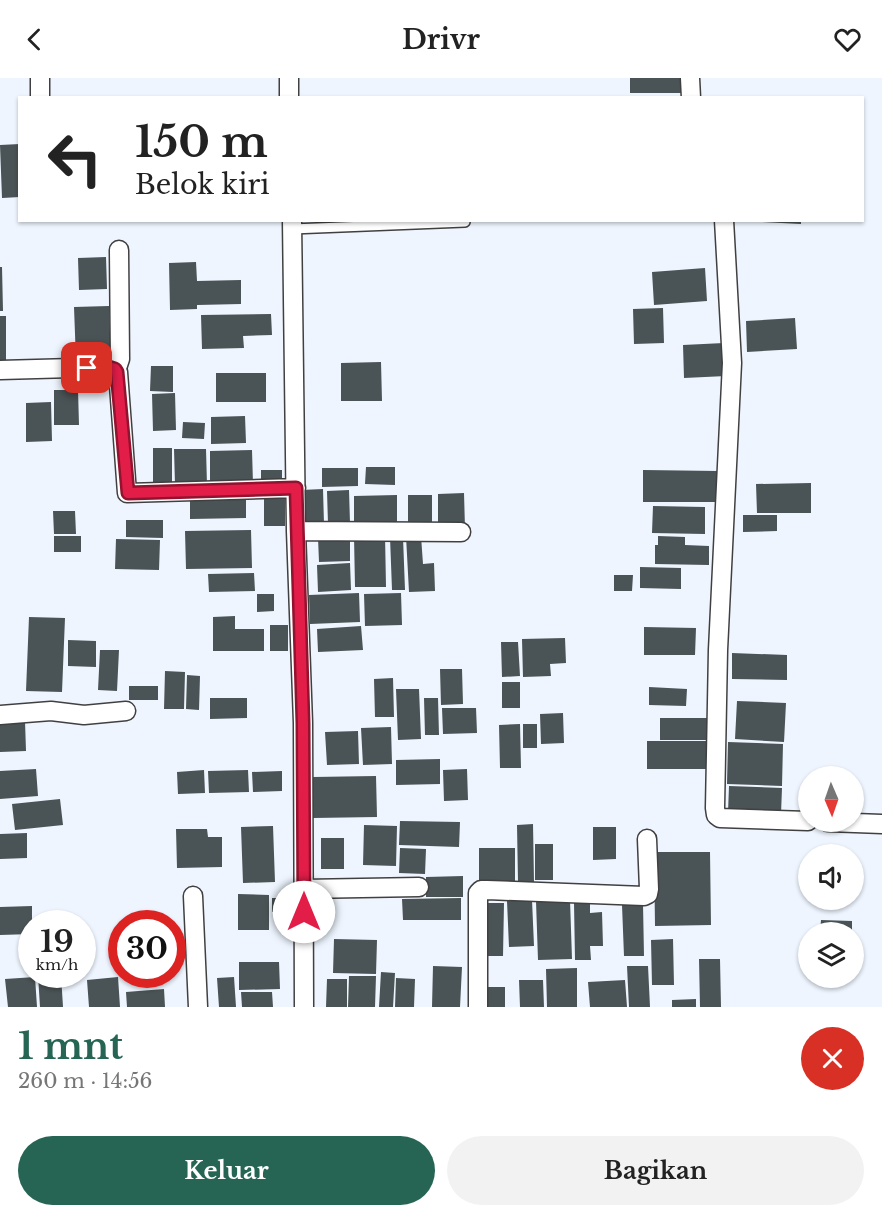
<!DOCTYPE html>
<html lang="id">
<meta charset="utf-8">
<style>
body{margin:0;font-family:"Libre Baskerville",serif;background:#f2f2f2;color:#222;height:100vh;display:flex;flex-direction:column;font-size:22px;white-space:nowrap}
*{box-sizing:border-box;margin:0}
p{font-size:20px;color:#767676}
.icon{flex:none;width:33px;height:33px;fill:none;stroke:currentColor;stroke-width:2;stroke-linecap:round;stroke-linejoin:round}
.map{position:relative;height:929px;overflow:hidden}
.drawer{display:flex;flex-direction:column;background:#fff;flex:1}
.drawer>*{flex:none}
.hud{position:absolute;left:18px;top:18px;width:846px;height:126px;border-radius:0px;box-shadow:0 2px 4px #0004;background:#fff;color:#222;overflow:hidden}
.needle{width:39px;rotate:178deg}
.controls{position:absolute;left:798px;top:688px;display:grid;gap:12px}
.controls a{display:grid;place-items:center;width:66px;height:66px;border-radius:50%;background:#fff;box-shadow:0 2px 4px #0004;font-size:30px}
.speed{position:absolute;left:18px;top:832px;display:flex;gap:12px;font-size:30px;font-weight:700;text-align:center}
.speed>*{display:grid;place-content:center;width:78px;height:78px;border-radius:50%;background:#fff;box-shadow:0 2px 4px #0004;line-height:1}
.speed small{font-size:15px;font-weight:400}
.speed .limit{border:9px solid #d22;background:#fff;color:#111}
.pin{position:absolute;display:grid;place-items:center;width:51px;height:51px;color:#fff;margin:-26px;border-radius:12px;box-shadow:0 3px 9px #0006}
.me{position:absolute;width:66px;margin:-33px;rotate:0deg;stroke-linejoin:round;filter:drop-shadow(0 0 4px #0008)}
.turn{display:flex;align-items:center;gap:21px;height:126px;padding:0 18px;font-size:27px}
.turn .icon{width:78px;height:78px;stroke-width:2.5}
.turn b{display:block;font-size:42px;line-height:51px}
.round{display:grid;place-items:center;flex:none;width:63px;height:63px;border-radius:32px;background:#f2f2f2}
.summary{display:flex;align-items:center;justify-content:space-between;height:102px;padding:0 18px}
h1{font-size:36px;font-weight:700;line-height:45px;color:#266554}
.cta{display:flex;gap:12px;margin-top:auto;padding:12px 18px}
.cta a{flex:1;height:69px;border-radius:36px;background:#266554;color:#fff;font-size:24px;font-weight:700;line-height:69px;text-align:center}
.cta a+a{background:#f2f2f2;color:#222}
header{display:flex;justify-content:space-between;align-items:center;height:78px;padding:0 18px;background:#fff;font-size:27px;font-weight:700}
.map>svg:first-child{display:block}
.building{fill:#4a5355}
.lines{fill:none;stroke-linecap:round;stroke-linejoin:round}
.lane-casing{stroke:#404040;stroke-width:12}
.street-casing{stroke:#404040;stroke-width:21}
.lane{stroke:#fff;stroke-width:9}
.street{stroke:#fff;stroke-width:18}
.route-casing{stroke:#92132f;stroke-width:15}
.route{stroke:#e11d48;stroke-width:10}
</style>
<header><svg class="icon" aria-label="back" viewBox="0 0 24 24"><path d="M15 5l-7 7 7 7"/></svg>Drivr<svg class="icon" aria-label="heart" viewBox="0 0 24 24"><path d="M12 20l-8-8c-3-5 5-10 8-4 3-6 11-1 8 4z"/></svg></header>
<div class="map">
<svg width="882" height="929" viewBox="0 0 882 929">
<rect width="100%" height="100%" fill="#eef5fe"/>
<path class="building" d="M630 0H684V15H630Z
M20 66V119L2 120 0 67Z
M762 142H801V146L762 144Z
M106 179 107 211 79 212 78 180Z
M196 184 197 203 241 202V226L197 227V231L170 232 169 185Z
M0 189H2L3 233H0Z
M705 190 707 223 654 227 652 194Z
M109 228 111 282 76 283 74 229Z
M663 230 664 265 634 266 633 231Z
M271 236 272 257 243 258 244 270 202 271 201 237Z
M0 238H6V285H0Z
M795 240 797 271 747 274 746 243Z
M724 265 726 298 684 300 683 267Z
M381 284 382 323H341V285Z
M151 288H173V314L150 313Z
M216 295H266V324H216Z
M54 312H78L79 347H54Z
M175 315 176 352 153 353 152 316Z
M51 324 52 363 26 364V325Z
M245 338 246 365 211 366V339Z
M183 344 205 345 204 361 182 360Z
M153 370H172V405H153Z
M174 371H206L207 407H175Z
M252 372 253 406H210V373Z
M366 389H395V407L365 406Z
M322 390H358V408L322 409Z
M261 392H282V407H261Z
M643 392 718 393 717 424H643Z
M811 405V435H757L756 406Z
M323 411 324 446H301V412Z
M349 412 350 445 328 446 327 413Z
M190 414H246V440L190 441Z
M464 415 465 450 438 451V416Z
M264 416 285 417V448H264Z
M397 417V448H354V418Z
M408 417H432V449H408Z
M653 428 705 429V456L652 455Z
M53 433H75L76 456H54Z
M743 437H777V453L743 454Z
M126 442H163V460L126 459Z
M251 452 252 490 186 491 185 453Z
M385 457 386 509H355L354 458Z
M54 458H81V474H54Z
M406 458H421L423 486 434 485 435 513 409 514Z
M658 458 685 459V467L709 468V487L655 486V467H658Z
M350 459V483L319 484 318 460Z
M390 459H403L405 512H392Z
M116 461 160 462 159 492 115 491Z
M350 485 351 512 318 514 317 487Z
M640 489 681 490V511L640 510Z
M254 495 255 513 209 514 208 496Z
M614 497H633L632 513H614Z
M359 515 360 544 310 546 309 517Z
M401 515 402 547 365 548 364 516Z
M257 516H274V533L257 534Z
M235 538V551H264V573H213V539Z
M29 539 65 540 62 614 26 613Z
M270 547H288V573H270Z
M361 548 363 572 318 574 317 551Z
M644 549 696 550 695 577H644Z
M565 560 566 585 550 586 551 598 523 599 522 561Z
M68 562 96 563V589L68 588Z
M501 564H518L520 598 502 599Z
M100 572H119L117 613 98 612Z
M732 575 787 577V602L732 601Z
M440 591H462L463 626 441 627Z
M165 593 185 594 184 631H164Z
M187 597 200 598 199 632 186 631Z
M393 600 394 639H375L374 601Z
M502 604H520V630H502Z
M129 608H158V622H129Z
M649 609 687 611 686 628 649 627Z
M396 611H419L421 661 398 662Z
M210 620H247V640L210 641Z
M424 620H438L439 657H425Z
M737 623 786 625 784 664 735 661Z
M442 630H476L477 655 443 656Z
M563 635 564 665 541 666 540 636Z
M660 640H708V662H660Z
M25 643 26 673 0 674V644Z
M520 646 521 690H500L499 647Z
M523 646H537V670H523Z
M391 649 392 686 363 687 361 650Z
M358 653 359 686 327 687 325 654Z
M647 663H706V691H647Z
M728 664 783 666 782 708 727 706Z
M440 681V706L396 707V682Z
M36 691 38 718 0 721V693Z
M467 691 468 722 444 723 443 692Z
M204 692 205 715 178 716 177 694Z
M248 692 249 714 209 715 208 693Z
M282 693V713L253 714 252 694Z
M376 698 377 739 313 740V699Z
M729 708 782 710 781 736 728 735Z
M60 721 63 747 15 752 12 726Z
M400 743 460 744 459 769 399 767Z
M533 746 534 804H518L517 747Z
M364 747 397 748 396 788 363 787Z
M273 748 275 804 243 805 241 749Z
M593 749H616V781L593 782Z
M176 751H207L208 759H222V789L177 790Z
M27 755V780L0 781V756Z
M321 760H344V791H321Z
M535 766H553V802H535Z
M400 770 426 771 425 796 399 795Z
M479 770H515V805H479Z
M654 774H710L711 847 655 848Z
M463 798V819H426V799Z
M238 816 269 817V852H238Z
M272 820H293V834H272Z
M461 820V842H403L402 821Z
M532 822 534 868 509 869 507 823Z
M570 822 572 881 538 882 536 823Z
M481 825H504L503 878H480Z
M574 825H590V835L602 834 603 868H590L591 882H575Z
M643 826 644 878H624L622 827Z
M32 828V856L0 857V829Z
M821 842 852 843V855H820Z
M334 861 377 862 376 896 333 895Z
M673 861 674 907H652L651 862Z
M699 881H720L721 929H700Z
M239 884H279L280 911 239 912Z
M433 888 462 889 460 929H432Z
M627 888H648L650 929H629Z
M577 890V929H547L546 891Z
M381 894 395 895 393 929H379Z
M38 897H61L63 929H40Z
M349 898H376L375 929H348Z
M35 899 37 929H8L5 901Z
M118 899 120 929H89L87 902Z
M234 899 236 929H219L217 900Z
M396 900 415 901 414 929H395Z
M327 901H347V929H326Z
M519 902H543L544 929H520Z
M625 902 627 929H590L588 904Z
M481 909H505V929H481Z
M164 911 165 929H127L126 914Z
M241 914H272L273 929H242Z
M696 921V929H672V922Z"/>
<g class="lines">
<defs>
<path id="lane" d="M292 151 465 144"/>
<path id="street" d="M40 0V20
M289 0V20
M690 0 691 20
M292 142 296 453 303 645 304 929
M724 142 732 285 718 572 715 730 716 737 720 740 808 743
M119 172 120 281 118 287 115 291 118 294 127 415 296 410
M0 292 109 289 115 291
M296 453 461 454
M0 637 51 633 84 637 126 633
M828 744 882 746
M304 811 419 809
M193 818 198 929
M478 929V815L481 812H487L644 818 648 816 649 811 647 761"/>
</defs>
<use href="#lane" class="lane-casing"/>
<use href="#street" class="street-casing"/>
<use href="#lane" class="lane"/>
<use href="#street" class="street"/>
</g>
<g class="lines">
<defs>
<path id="route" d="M87 290 109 289 115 291 117 294 128 415 296 410 303 645 304 834"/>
</defs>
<use href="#route" class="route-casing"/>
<use href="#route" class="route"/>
</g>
</svg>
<div class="controls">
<a><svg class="needle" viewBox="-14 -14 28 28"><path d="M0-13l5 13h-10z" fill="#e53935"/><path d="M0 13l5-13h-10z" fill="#767676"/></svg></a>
<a><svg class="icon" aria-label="sound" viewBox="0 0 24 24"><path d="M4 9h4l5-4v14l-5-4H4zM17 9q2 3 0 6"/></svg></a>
<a><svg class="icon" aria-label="layers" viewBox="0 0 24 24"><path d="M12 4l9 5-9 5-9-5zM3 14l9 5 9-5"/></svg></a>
</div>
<div class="speed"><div>19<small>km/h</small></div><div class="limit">30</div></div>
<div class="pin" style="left:87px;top:290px;background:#d93025"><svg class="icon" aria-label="arrive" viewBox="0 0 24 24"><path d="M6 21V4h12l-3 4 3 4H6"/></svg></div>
<svg class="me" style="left:304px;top:834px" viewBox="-20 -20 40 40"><circle r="19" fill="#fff"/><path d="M0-13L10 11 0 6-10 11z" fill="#e11d48"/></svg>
<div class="hud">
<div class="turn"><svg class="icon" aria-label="left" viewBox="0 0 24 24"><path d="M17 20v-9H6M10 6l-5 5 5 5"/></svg><div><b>150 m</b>Belok kiri</div></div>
</div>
</div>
<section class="drawer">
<div class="summary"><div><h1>1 mnt</h1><p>260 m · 14:56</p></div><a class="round" style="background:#d93025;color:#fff"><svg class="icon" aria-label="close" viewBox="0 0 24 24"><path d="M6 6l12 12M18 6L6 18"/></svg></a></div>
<div class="cta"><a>Keluar</a><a>Bagikan</a></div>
</section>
